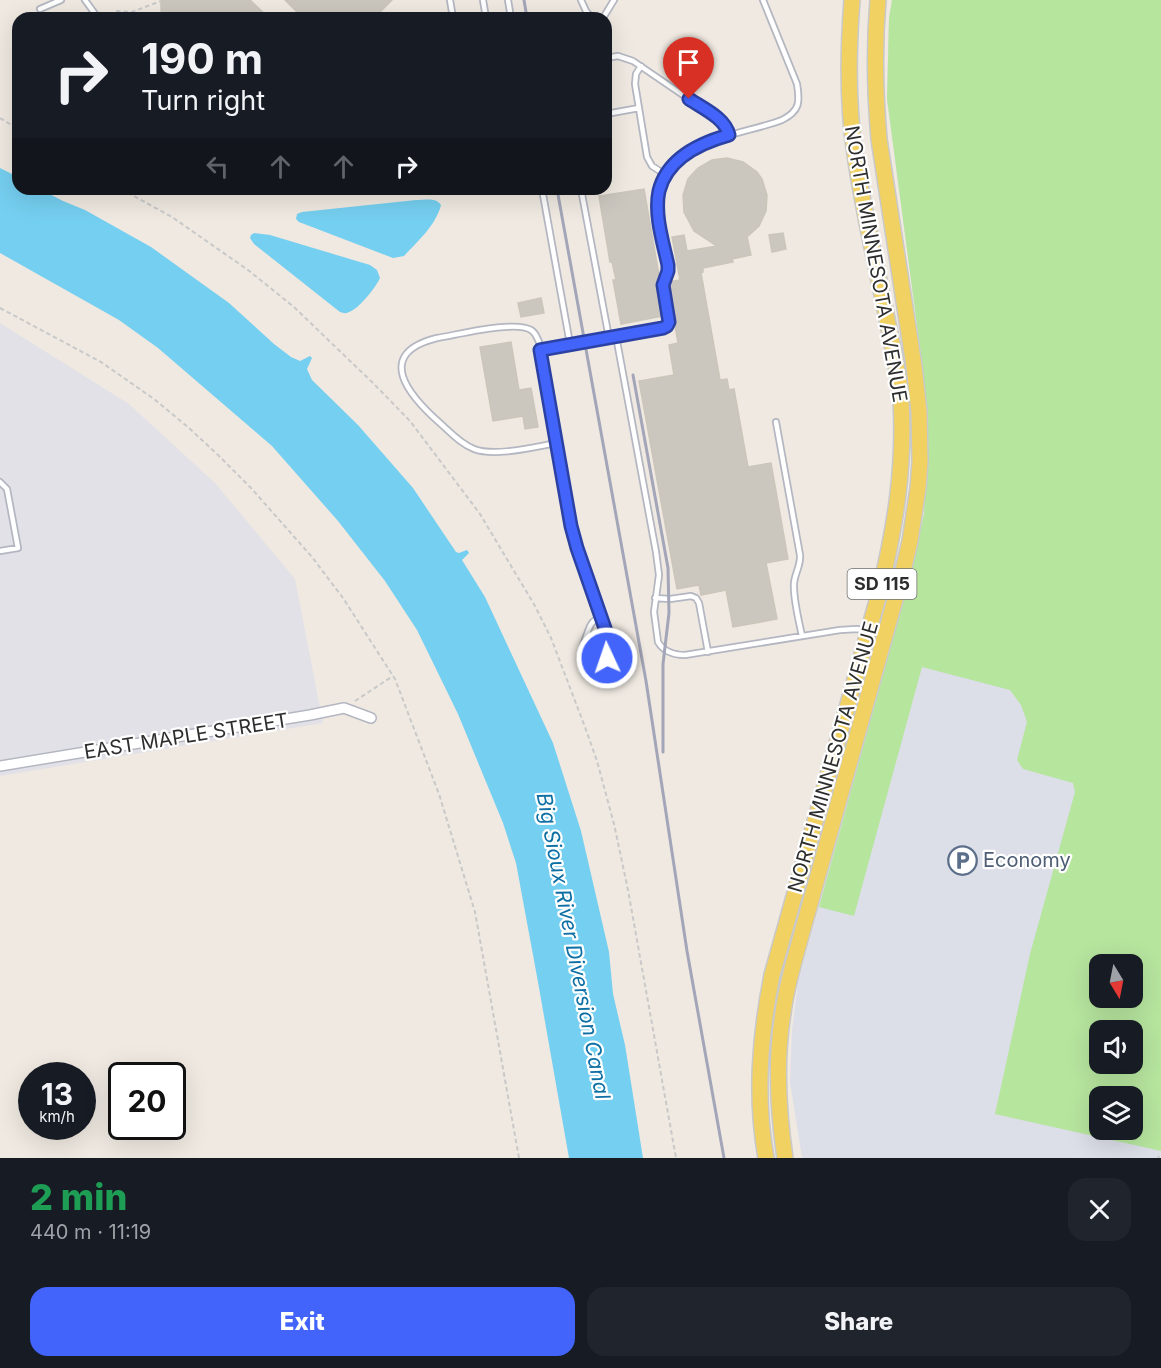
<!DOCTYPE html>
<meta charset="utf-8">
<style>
body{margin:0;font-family:Inter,sans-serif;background:#20242c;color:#f1f3f6;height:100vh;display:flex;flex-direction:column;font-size:22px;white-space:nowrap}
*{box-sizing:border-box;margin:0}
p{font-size:20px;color:#9ea1a6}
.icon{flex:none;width:33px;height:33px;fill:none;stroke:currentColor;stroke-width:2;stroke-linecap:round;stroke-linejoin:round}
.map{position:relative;height:1158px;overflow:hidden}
.side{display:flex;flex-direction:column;background:#171b24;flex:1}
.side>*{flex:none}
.top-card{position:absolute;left:12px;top:12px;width:600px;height:183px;border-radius:18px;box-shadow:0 6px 24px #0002;background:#171b24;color:#f1f3f6;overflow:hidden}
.needle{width:39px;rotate:170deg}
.controls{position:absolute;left:1089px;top:954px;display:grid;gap:12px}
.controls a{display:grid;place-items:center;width:54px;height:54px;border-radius:12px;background:#171b24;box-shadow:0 6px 24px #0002;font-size:30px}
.speed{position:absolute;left:18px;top:1062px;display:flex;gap:12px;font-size:30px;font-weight:700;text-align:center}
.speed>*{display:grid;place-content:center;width:78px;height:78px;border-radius:50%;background:#171b24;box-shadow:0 6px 24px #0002;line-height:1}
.speed small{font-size:15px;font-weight:400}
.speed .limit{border:3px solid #111;border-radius:9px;background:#fff;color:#111}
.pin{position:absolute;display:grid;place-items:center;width:51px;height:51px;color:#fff;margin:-62px -26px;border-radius:50% 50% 50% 0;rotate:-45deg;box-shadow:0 0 6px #0007}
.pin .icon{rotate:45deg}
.me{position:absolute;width:66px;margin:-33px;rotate:357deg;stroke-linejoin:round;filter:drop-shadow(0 0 4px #0008)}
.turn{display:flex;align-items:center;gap:21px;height:126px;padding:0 30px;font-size:27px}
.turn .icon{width:78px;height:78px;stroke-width:2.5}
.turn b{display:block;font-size:42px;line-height:51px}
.lanes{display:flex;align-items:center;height:57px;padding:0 30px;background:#0003;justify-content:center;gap:30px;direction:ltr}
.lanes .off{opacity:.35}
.round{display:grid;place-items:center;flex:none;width:63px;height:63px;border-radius:18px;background:#20242c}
.summary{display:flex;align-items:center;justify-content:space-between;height:102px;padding:0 30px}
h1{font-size:36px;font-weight:800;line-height:45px;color:#1e9e55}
.primary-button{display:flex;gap:12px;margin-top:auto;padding:12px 30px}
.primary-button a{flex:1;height:69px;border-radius:18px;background:#4264fb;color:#fff;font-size:24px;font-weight:800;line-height:69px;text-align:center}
.primary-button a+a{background:#20242c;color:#f1f3f6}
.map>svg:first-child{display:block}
.industrial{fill:#e3e1e8}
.airport{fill:#dcdee8;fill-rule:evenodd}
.green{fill:#b6e59e;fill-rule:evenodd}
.water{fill:#75cff0}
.building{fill:#cbc7bf;stroke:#cbc5ba;stroke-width:1.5}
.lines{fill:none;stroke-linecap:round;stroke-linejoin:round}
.service-casing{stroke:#b4b7c1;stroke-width:8}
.minor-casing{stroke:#b4b7c1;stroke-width:12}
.primary-casing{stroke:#c9c9c9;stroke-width:18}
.path{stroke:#c9c9c9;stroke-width:2;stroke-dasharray:4.5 3;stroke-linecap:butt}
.service{stroke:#fff;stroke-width:4.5}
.minor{stroke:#fff;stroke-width:9}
.primary{stroke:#f2d163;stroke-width:15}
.rail{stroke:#a3a6b8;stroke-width:3}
.route-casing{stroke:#2b41a3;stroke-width:15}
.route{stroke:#4264fb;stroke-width:10}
.labels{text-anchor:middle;stroke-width:4.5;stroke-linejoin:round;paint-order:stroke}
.shield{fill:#fff;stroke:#6d6d6d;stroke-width:1.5}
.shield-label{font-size:18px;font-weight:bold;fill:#2e2e2e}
.street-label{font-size:20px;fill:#2e2e2e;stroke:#fff}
.service-label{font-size:20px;fill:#4e5e75;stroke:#fff;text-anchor:start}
.water-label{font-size:21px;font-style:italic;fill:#0d6fa3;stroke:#fff}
</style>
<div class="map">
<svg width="1161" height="1158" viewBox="0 0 1161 1158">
<rect width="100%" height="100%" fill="#efe9e1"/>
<path class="industrial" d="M0 323 129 404 215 483 295 579 323 723 0 776Z"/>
<path class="airport" d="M892 0H1161V1158H802L790 1082 792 1030 798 982 910 577 924 514 928 427 922 363 887 99 889 18ZM1100 964H1132V998H1100ZM1100 1030H1132V1064H1100ZM1100 1096H1132V1130H1100Z"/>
<path class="green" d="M892 0H1161V1151L995 1114 1030 954 1075 792 1073 783 1023 769 1017 760 1027 722 1021 705 1010 690 922 667 854 916 819 907 910 577 924 514 928 427 922 363 887 99 889 18ZM1100 964H1132V998H1100ZM1100 1030H1132V1064H1100ZM1100 1096H1132V1130H1100Z"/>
<path class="water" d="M0 168 18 177V189H40L63 201 85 210 151 247 229 303 274 344 291 357 300 361 310 356 312 358 307 369 312 380 358 425 413 488 456 552 459 553 467 550 469 553 462 560 485 597 553 743 581 831 609 952 613 994 625 1045 643 1158H569L538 982 516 863 503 823 458 714 417 630 385 581 338 521 272 446 158 348 119 320 0 253Z
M416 200C425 200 436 197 441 205 436 225 418 241 404 256L393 258 299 222 296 219 297 214 302 212Z
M254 233 270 235 370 265 377 270 380 278C376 287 359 309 349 312 345 314 344 313 340 312L254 244 250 238 251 235Z"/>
<path class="building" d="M161 0H250L269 18H169L161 11Z
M285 0H392L374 18H303Z
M727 158 743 162 757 172 762 179 767 195 766 211 759 226 747 237 751 255 732 259 733 262 703 268V272L701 273 720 380 727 379 729 390 734 389 748 467 771 463 788 559 766 563 777 619 733 627 726 590 701 595 699 585 677 589 639 381 674 375 669 345 678 343 668 285 669 282 680 280 672 237 684 235 687 251 717 246 694 231 684 212 683 195 688 179 698 168 712 160Z
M644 189 660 281 659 286 663 316 621 324 613 280H616L612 262H610L599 196Z
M783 233 786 249 772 252 769 235Z
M541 298 544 313 521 317 518 303Z
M511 342 519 390 531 388 538 427 525 429 523 416 493 421 480 347Z"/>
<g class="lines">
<defs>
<path id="service" d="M85 0 98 18
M450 0 453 18
M483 0 486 18
M508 0 511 18
M581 0 586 11 592 18
M40 9 61 0
M603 18 614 0
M606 58 618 56 633 61 721 121 727 128 729 135
M641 66 636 74 635 84 647 157 652 166 666 175
M606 114 639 108
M542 189 570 344
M581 189 609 338
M616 336 656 552 659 575 654 612 658 642C664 652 674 655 685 655L840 630 857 629 866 631
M540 350 663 328 667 326 669 322 663 285 668 271 667 265C663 244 657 222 658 200 661 140 740 136 782 120 800 111 800 102 797 84L763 0
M776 422 800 555C801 565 795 573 794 583 793 599 799 621 802 636
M557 443C534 447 495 457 474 449 461 444 451 433 441 424 409 396 373 354 437 338 457 335 515 320 531 330 536 333 537 338 539 342L574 538 608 637C609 643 610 650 608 656 602 669 582 668 582 652 582 646 585 640 587 634 590 625 592 620 601 617
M0 482 7 489 18 548 0 551
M655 598 670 599 691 596 696 598 699 603 708 652"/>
<path id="minor" d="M0 766 310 715 344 708 371 718"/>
<path id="primary" d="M766 1158C755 1096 760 1036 772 975L879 594C895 529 905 468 901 400 899 375 893 349 888 324 877 268 863 211 855 154 847 103 848 52 852 0
M785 1158C778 1110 775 1062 783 1013 786 987 794 962 801 936L903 571 910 541 918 488 920 462 919 412 914 366 879 139C875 93 874 47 878 0"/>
</defs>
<use href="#service" class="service-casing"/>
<use href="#minor" class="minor-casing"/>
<use href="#primary" class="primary-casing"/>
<path class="path" d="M116 11 132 12
M126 18 132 12 161 1
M0 118 18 129
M121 189 172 217 248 270 294 307 374 384 410 421 480 514 535 606 551 638 585 727 597 761 614 824 628 890 676 1158
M0 308 101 362 154 399 189 428 218 455 251 488 312 557 343 598 395 679 439 794 475 912 519 1158
M355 701 393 676
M1158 1158 1159 1156"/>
<use href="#service" class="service"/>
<use href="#minor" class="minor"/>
<use href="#primary" class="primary"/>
<path class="rail" d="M524 0 527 18
M557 189 646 681 687 951 724 1158
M633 375 668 568 669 613 663 664V752"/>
</g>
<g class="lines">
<defs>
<path id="route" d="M607 658 609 651 608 637 577 548 571 526 540 350 663 328 667 326 669 322 663 285 668 271V265C663 242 654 214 659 191 667 159 700 143 729 135 725 118 704 109 689 99"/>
</defs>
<use href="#route" class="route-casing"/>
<use href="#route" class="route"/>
</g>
<defs>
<symbol id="parking-ring" viewBox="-11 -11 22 22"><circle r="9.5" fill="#fff" stroke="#5c6f8a" stroke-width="1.5"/><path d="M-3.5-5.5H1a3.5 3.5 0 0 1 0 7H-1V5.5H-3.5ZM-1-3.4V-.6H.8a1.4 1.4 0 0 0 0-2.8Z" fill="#5c6f8a"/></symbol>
</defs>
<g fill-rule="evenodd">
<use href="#parking-ring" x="946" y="844" width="33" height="33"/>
</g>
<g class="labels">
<rect class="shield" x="847.5" y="569" width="69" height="30" rx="4.5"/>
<g class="shield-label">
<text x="882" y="590">SD 115</text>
</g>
<g class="street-label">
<text transform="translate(876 264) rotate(80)" y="7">NORTH MINNESOTA AVENUE</text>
<text transform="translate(186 736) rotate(-9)" y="7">EAST MAPLE STREET</text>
<text transform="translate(833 757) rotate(-74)" y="7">NORTH MINNESOTA AVENUE</text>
</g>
<g class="service-label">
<text x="983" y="867">Economy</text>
</g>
<g class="water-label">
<text transform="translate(573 946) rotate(79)" y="7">Big Sioux River Diversion Canal</text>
</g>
</g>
</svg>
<div class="controls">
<a><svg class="needle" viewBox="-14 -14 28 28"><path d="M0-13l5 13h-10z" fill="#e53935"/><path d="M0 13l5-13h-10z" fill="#9ea1a6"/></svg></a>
<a><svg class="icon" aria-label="sound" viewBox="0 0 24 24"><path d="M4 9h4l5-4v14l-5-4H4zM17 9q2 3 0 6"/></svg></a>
<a><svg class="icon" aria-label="layers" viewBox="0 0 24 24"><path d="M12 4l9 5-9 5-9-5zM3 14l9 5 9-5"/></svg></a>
</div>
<div class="speed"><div>13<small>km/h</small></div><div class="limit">20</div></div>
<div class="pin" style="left:689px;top:99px;background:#d93025"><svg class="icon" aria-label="arrive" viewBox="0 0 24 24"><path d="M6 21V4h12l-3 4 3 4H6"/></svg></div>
<svg class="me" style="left:607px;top:658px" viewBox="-20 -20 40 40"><circle r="17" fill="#4264fb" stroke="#fff" stroke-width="3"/><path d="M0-11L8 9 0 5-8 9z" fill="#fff"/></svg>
<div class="top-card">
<div class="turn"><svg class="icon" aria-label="right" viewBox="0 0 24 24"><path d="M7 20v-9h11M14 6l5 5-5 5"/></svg><div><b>190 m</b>Turn right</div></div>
<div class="lanes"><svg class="icon off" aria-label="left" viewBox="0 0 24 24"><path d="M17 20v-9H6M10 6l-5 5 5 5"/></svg><svg class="icon off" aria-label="ahead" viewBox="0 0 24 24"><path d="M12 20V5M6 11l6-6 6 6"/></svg><svg class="icon off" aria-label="ahead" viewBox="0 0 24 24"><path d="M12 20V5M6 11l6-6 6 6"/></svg><svg class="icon" aria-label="right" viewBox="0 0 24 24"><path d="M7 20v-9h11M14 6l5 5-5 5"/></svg></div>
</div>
</div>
<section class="side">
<div class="summary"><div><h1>2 min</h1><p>440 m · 11:19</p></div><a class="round"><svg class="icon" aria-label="close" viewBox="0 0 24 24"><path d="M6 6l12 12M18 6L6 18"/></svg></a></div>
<div class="primary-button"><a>Exit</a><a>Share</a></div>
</section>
